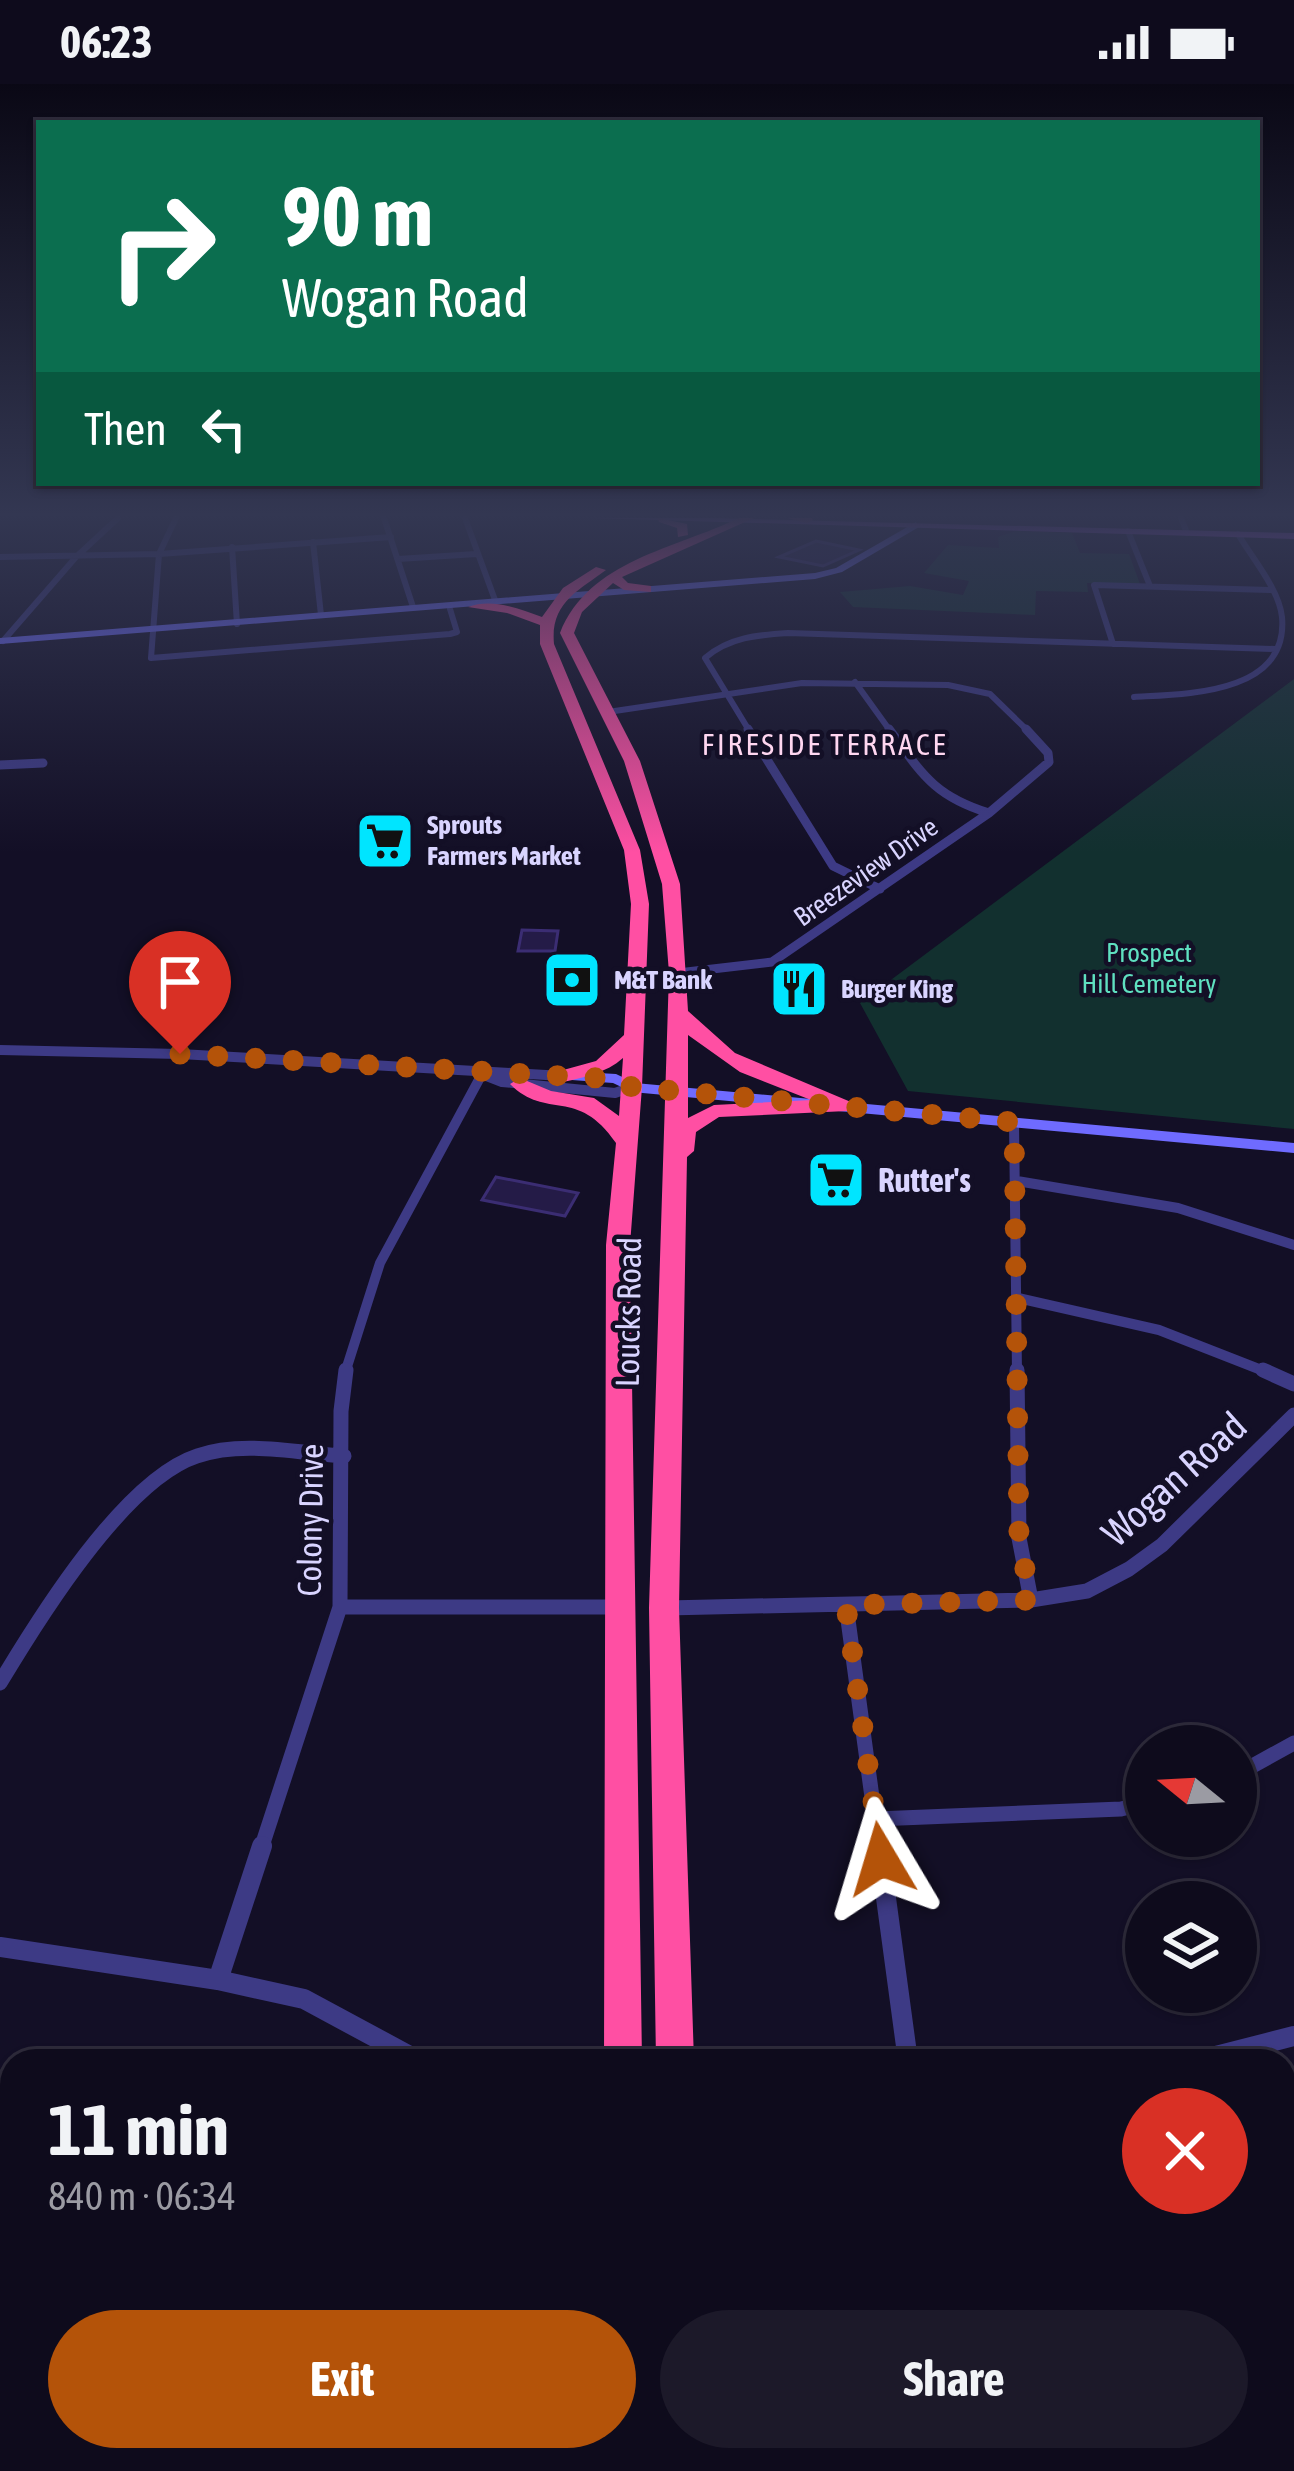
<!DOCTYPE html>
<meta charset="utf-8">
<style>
body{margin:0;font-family:"Asap Condensed",sans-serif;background:#1c1929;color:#f1f3f6;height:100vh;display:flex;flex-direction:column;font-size:45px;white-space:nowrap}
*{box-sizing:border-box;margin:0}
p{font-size:39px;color:#9b9ba3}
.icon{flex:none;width:66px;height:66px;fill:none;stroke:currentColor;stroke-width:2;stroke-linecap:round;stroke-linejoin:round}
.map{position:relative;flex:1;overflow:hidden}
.panel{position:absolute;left:0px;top:1965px;width:1296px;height:423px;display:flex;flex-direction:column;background:#0e0b1c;border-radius:36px 36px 0 0;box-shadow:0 3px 9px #0004,0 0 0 3px #2e2b3b}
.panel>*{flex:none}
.top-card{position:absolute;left:36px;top:36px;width:1224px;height:366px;border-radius:0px;box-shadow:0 3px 9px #0004,0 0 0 3px #2e2b3b;background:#0b6e4f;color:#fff;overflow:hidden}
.needle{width:78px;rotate:288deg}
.tools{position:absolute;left:1125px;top:1641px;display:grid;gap:24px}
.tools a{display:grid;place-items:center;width:132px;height:132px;border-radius:50%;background:#0e0b1c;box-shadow:0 3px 9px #0004,0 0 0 3px #2e2b3b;font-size:60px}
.pin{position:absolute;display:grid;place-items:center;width:102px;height:102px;color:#fff;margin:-123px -51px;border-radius:50% 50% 50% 0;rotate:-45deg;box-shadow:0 0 12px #0007}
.pin .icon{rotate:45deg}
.me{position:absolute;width:132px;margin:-66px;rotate:353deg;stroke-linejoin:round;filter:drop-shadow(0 0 9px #0008)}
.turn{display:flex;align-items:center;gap:42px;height:252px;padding:0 48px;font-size:54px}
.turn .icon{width:156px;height:156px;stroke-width:2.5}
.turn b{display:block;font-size:84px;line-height:102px}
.then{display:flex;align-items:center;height:114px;padding:0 48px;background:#0003;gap:24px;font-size:45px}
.round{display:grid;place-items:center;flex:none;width:126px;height:126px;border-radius:63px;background:#1c1929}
.overview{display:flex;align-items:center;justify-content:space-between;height:204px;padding:0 48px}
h1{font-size:72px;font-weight:700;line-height:90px}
.primary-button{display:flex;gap:24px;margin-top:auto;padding:24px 48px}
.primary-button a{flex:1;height:138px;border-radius:72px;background:#b45309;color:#fff;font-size:48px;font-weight:700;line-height:138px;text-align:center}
.primary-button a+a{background:#1c1929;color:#f1f3f6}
.status{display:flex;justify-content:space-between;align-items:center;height:84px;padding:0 60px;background:#0e0b1c;direction:ltr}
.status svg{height:33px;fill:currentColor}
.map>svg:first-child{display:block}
.green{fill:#12302f}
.building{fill:#241b47;stroke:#3b2d73;stroke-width:3}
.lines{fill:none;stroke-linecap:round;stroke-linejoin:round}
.street-far4{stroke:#3d3a85;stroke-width:6}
.street-far3{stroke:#3d3a85;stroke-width:9}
.street-far2{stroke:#3d3a85;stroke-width:10}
.street-far1{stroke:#3d3a85;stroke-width:15}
.street{stroke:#3d3a85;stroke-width:20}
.secondary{fill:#6f6bff;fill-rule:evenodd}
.primary{fill:#c25bff;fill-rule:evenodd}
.highway{fill:#ff4fa3;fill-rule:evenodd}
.route{stroke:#b45309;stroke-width:21;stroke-dasharray:0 37.8}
.labels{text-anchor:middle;stroke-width:9;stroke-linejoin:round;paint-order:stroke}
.far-poi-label{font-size:27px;font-weight:bold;fill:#d9d4ff;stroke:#130f26;text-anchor:start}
.far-street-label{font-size:27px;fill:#d9d4ff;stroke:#130f26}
.far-park-label{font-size:27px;fill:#5fe0c0;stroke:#130f26}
.far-neighbourhood-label{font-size:30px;letter-spacing:3px;fill:#ffd6f0;stroke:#130f26}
.poi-label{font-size:33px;font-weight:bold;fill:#d9d4ff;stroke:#130f26;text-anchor:start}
.street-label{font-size:33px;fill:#d9d4ff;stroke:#130f26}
.near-street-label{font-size:39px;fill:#d9d4ff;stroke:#130f26}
</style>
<div class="status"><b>06:23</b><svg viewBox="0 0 49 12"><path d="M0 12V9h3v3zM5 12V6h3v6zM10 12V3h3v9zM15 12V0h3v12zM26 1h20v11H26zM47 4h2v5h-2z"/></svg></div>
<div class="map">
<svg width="1294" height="2387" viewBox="0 0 1294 2387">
<rect width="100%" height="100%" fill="#130f26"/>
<path class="green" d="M1016 447 1072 449 1080 469 1129 470 1140 500 1087 499 1088 508 1036 507 1035 531 853 523 840 508 910 502 963 511 969 497 924 489 948 461 999 464 998 453Z
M1294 595V1045L908 1007 860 919Z"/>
<path class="building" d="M816 457 859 466 823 482 779 473Z
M522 846 558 847 555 867H518Z
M496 1093 578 1109 565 1132 482 1116Z"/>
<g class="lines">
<path class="street-far4" d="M176 434 159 470 151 574 450 550 457 548 450 525
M384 434 413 523
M465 434 495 516
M1181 434 1187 449
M1128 447 1150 502
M313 458 321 531
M232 463 237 540
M0 473 159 470 391 453
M398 475 476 470
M3 557 76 473 118 434
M1113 560 1094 501 1270 506
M855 598 891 648
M1134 613C1184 610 1289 611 1282 533 1279 505 1252 474 1238 450
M608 628 802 599 948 601 990 610 1029 648
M750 648 705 574C729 553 758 551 788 549L1275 565"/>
<path class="street-far3" d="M748 645 833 782 880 805
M889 645C922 690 934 712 989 729
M0 681 43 679
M678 889 772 878 989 729 1049 678 1048 669 1026 645"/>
<path class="street-far2" d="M0 966 180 970 563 992
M484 991 502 998 615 1009 632 1003
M1014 1038 1017 1289
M1017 1097 1178 1124 1294 1161
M1018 1214 1159 1246 1269 1289
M345 1289 380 1179 482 990"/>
<path class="street-far1" d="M1017 1286 1019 1454 1031 1516
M1263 1286 1294 1300
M846 1521 879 1765
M340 1523H616
M667 1524 1031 1516 1087 1507 1129 1485 1162 1461 1294 1331
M0 1599C39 1534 124 1396 197 1372 242 1356 298 1369 344 1372
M1236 1691 1294 1659
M876 1735 1121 1725 1146 1719
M261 1765 340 1523 341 1327 346 1286"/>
<path class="street" d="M879 1762 908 1977
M0 1863 218 1896 304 1915 419 1977
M218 1896 262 1762
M1063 1977 1216 1972 1294 1952
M1284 2096 1294 2109
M1133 2376 1143 2387"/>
<path class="secondary" d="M916 438 919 443 842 488 815 495 0 560V554L815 489 836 484Z
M563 987 616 990 635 999 1294 1059V1069L632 1008 613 999 558 995 555 992 558 989Z"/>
<path class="primary" d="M591 434H712L1294 449V455Z"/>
<path class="highway" d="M658 434 687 440 688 451 678 453 677 444 659 438Z
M739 434H754L622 493 628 499 651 502V508L624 506 613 499 582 528 574 549 640 677 680 800 688 927 735 969 858 1021 847 1027 719 1033 696 1048 694 1067 687 1073 679 1524 694 1977H656L649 1524 669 889 662 800 624 677 560 549C589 476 675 465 739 434ZM688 951 740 988 811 1016 714 1021 688 1034Z
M787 434H812L813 436 807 439Z
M596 483 606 486C578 507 550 519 554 560L640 766 649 820 642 1003 630 1161 642 1977H604L606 1161 616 1059C577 1002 547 1037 510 1000L520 994 551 1007 594 1014 619 1032 623 974C606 989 585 993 563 998L553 992 556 988 596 977 624 951 631 820 624 766 540 560V541L507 529 468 523C491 514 518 524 542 533L563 504Z
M598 2376H642V2387H598Z
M664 2376H708L709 2387H665Z"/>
</g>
<linearGradient id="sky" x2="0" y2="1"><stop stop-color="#0a0815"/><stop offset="0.56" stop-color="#333752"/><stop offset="1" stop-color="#333752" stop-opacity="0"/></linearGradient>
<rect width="1294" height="769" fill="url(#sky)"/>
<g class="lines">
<path class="route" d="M180 970 616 995 632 1003 1014 1038 1019 1454 1031 1516 846 1521 881 1775"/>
</g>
<defs>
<symbol id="supermarket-square" viewBox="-11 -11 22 22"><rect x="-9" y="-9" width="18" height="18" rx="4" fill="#00e5ff" stroke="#130f26"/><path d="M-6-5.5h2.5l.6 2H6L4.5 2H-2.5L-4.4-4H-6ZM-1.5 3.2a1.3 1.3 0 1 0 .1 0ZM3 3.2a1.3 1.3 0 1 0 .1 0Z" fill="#111"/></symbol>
<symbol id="bank-square" viewBox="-11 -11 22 22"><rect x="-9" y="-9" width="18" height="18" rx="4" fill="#00e5ff" stroke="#130f26"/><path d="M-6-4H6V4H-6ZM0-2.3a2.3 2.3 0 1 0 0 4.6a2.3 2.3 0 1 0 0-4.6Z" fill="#111"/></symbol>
<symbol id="restaurant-square" viewBox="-11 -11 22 22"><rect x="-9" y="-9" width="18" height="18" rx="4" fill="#00e5ff" stroke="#130f26"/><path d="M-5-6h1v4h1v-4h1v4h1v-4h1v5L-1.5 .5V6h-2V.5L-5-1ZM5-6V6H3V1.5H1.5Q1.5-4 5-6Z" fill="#111"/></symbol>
</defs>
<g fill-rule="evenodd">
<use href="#supermarket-square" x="352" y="724" width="66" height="66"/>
<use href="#bank-square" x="539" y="863" width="66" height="66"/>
<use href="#restaurant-square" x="766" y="872" width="66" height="66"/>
<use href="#supermarket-square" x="803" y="1063" width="66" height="66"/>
</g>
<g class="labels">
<g class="far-poi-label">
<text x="427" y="750">Sprouts<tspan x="427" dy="31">Farmers Market</tspan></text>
<text x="614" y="905">M&amp;T Bank</text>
<text x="841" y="914">Burger King</text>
</g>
<g class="far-street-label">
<text transform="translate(866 788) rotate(-35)" y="9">Breezeview Drive</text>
</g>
<g class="far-park-label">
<text x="1149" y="878">Prospect<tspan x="1149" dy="31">Hill Cemetery</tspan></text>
</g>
<g class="far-neighbourhood-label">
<text x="825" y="671">FIRESIDE TERRACE</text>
</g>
<g class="poi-label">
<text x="878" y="1108">Rutter's</text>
</g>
<g class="street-label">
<text transform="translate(628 1228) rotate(-89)" y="12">Loucks Road</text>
<text transform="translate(310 1436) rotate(-89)" y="12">Colony Drive</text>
</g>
<g class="near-street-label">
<text transform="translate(1174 1395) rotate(-42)" y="14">Wogan Road</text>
</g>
</g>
</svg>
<div class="tools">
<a><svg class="needle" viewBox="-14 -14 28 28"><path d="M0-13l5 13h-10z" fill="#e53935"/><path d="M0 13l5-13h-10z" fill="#9b9ba3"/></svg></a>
<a><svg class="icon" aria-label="layers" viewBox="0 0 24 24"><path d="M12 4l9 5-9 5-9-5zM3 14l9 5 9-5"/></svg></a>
</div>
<div class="pin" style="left:180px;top:970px;background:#d93025"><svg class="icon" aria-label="arrive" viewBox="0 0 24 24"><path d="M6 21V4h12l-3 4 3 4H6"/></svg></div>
<svg class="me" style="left:881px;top:1775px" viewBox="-20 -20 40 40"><path d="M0-17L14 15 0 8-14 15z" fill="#b45309" stroke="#fff" stroke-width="4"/></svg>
<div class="top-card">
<div class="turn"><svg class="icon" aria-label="right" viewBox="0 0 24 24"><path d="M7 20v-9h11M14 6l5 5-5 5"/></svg><div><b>90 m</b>Wogan Road</div></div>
<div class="then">Then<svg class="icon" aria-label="left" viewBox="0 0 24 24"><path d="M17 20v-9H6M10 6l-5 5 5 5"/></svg></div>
</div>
<section class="panel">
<div class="overview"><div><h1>11 min</h1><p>840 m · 06:34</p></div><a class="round" style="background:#d93025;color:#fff"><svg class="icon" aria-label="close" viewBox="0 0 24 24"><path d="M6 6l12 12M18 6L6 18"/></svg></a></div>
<div class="primary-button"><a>Exit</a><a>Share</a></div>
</section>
</div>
